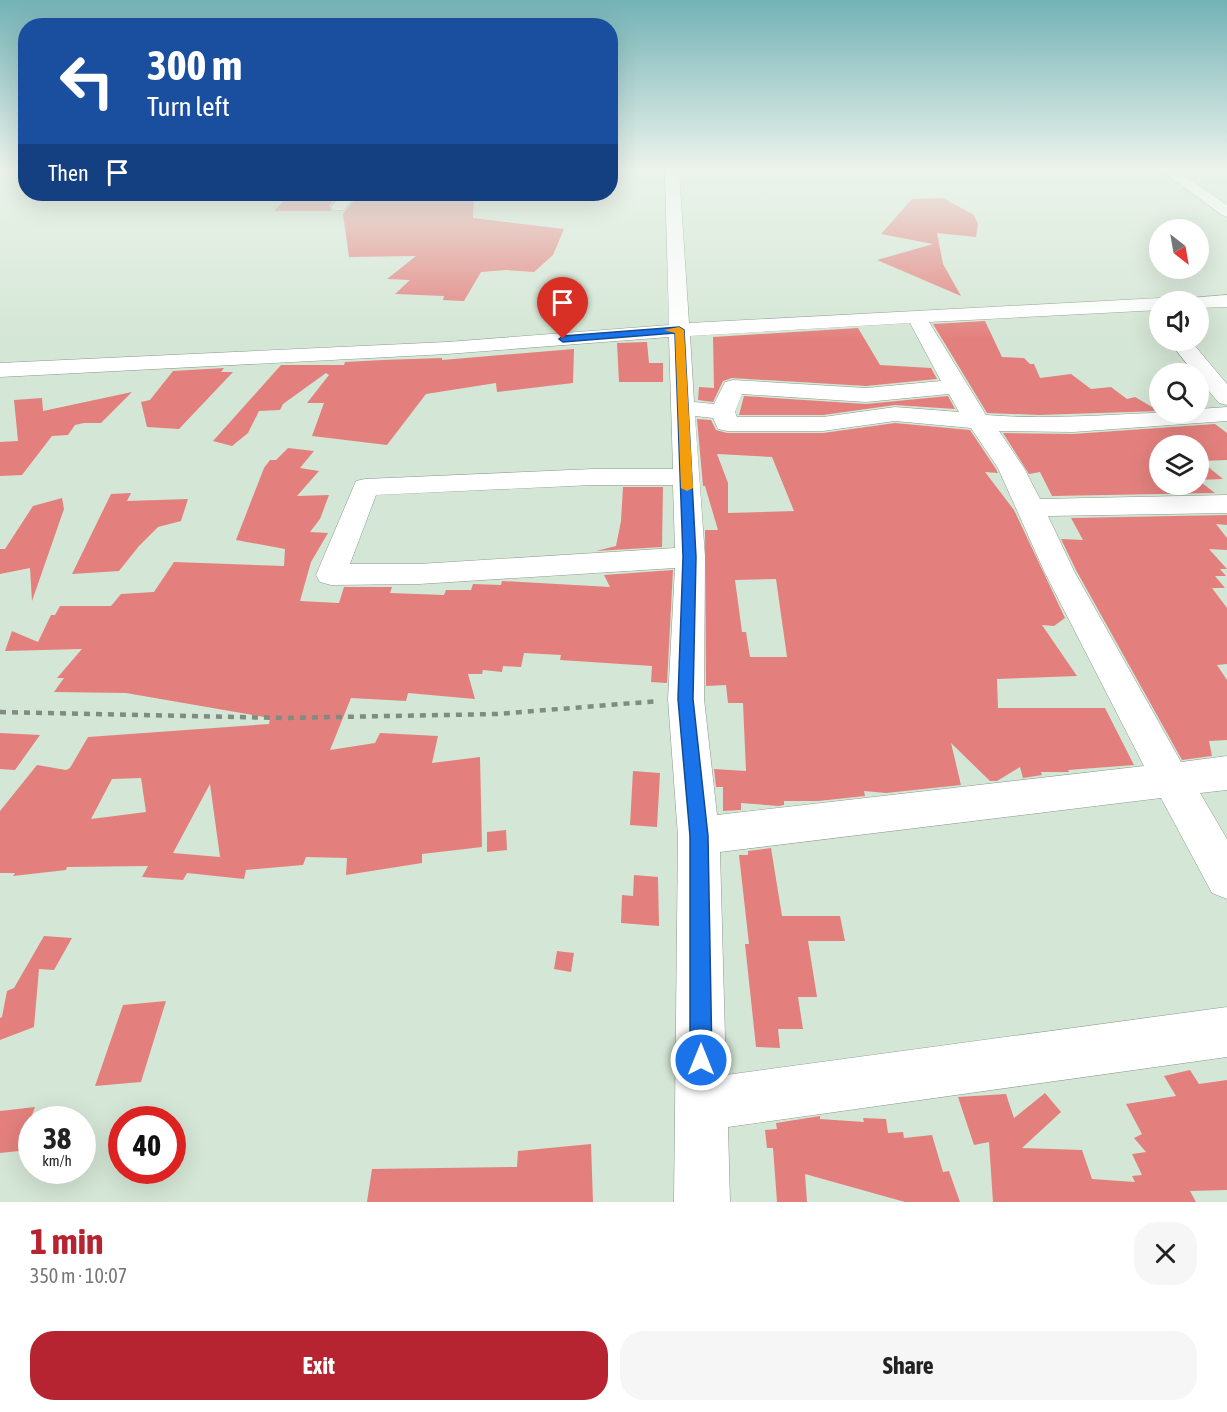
<!DOCTYPE html>
<meta charset="utf-8">
<style>
body{margin:0;font-family:"Asap Condensed",sans-serif;background:#f6f6f6;color:#222;height:100vh;display:flex;flex-direction:column;font-size:22px;white-space:nowrap}
*{box-sizing:border-box;margin:0}
p{font-size:20px;color:#767676}
.icon{flex:none;width:33px;height:33px;fill:none;stroke:currentColor;stroke-width:2;stroke-linecap:round;stroke-linejoin:round}
.map{position:relative;height:1202px;overflow:hidden}
.drawer{display:flex;flex-direction:column;background:#fff;flex:1}
.drawer>*{flex:none}
.banner{position:absolute;left:18px;top:18px;width:600px;height:183px;border-radius:24px;box-shadow:0 6px 24px #0002;background:#1a4fa0;color:#fff;overflow:hidden}
.needle{width:39px;rotate:149deg}
.controls{position:absolute;left:1149px;top:219px;display:grid;gap:12px}
.controls a{display:grid;place-items:center;width:60px;height:60px;border-radius:50%;background:#fff;box-shadow:0 6px 24px #0002;font-size:30px}
.speed{position:absolute;left:18px;top:1106px;display:flex;gap:12px;font-size:30px;font-weight:700;text-align:center}
.speed>*{display:grid;place-content:center;width:78px;height:78px;border-radius:50%;background:#fff;box-shadow:0 6px 24px #0002;line-height:1}
.speed small{font-size:15px;font-weight:400}
.speed .limit{border:9px solid #d22;background:#fff;color:#111}
.pin{position:absolute;display:grid;place-items:center;width:51px;height:51px;color:#fff;margin:-62px -26px;border-radius:50% 50% 50% 0;rotate:-45deg;box-shadow:0 0 6px #0007}
.pin .icon{rotate:45deg}
.me{position:absolute;width:66px;margin:-33px;rotate:0deg;stroke-linejoin:round;filter:drop-shadow(0 0 4px #0008)}
.turn{display:flex;align-items:center;gap:21px;height:126px;padding:0 30px;font-size:27px}
.turn .icon{width:78px;height:78px;stroke-width:2.5}
.turn b{display:block;font-size:42px;line-height:51px}
.then{display:flex;align-items:center;height:57px;padding:0 30px;background:#0003;gap:12px;font-size:22px}
.round{display:grid;place-items:center;flex:none;width:63px;height:63px;border-radius:24px;background:#f6f6f6}
.overview{display:flex;align-items:center;justify-content:space-between;height:102px;padding:0 30px}
h1{font-size:36px;font-weight:700;line-height:45px;color:#b52430}
.cta{display:flex;gap:12px;margin-top:auto;padding:12px 30px}
.cta a{flex:1;height:69px;border-radius:24px;background:#b52430;color:#fff;font-size:24px;font-weight:700;line-height:69px;text-align:center}
.cta a+a{background:#f6f6f6;color:#222}
.map>svg:first-child{display:block}
.building{fill:#e3807d;fill-rule:evenodd}
.lines{fill:none;stroke-linecap:round;stroke-linejoin:round}
.minor-casing{stroke:#899a8a;stroke-width:1}
.path{stroke:#7f8c80;stroke-width:4.5;stroke-dasharray:6 6;stroke-linecap:butt}
.minor{fill:#fff;fill-rule:evenodd}
.route{fill:#1a73e8;stroke:#114b97;stroke-width:1.5}
.slow{fill:#f59e0b}
</style>
<div class="map">
<svg width="1227" height="1202" viewBox="0 0 1227 1202">
<rect width="100%" height="100%" fill="#d4e6d5"/>
<path class="building" d="M290 194H339L329 206 332 211H274Z
M359 194H474L473 218 564 229 553 255 534 272 506 270 481 272 464 301 443 300 444 296 395 294 410 280 387 279 416 256 349 257 343 214Z
M943 198 974 215 978 224 976 237 937 233 943 264 961 296 877 260 933 244 881 234 912 199Z
M985 321 1002 357 1024 358 1030 364H1034L1040 378 1071 374 1091 389 1111 387 1127 399 1135 397 1159 411 1039 415 987 413 933 324Z
M858 328 880 365 931 368 937 379 866 386 732 378 723 381 713 402 698 400 699 387 714 388 713 337Z
M647 342 649 363H663V382H619L617 343Z
M574 349 573 383 497 392 496 383 426 394 387 445 312 436 324 403H307L329 375 326 373 283 404 280 410 259 411 248 433 232 446 213 441 281 365H344L345 362 383 360 442 358V360Z
M224 368 221 372H233L179 429 147 427 141 402 150 400 173 371Z
M132 392 101 423H84L75 425 68 435 52 436 22 475 0 476V442L18 441 14 400 42 398 43 411Z
M744 396 866 404 948 396 955 409 895 405 823 415H739Z
M697 419 711 420 716 430 727 433H823L895 423 970 430 996 469 998 473 985 472 1014 510 1065 618 1054 626 1042 625 1077 676 997 679 998 708H1105L1134 765 1068 770 1069 772H1041L1042 775 1023 778 1020 767 997 781H990L951 743 961 785 886 793 864 791 865 796 818 801H784V805L779 806 741 803V810L723 811V787H716L714 769 746 771 743 703H728L726 685 706 686 705 530H718L705 486H703ZM717 454 772 457 794 511 728 513V483ZM776 579 787 657H750L746 632H742L735 580Z
M1215 424 1227 433V460L1201 461 1223 479 1198 480V446H1160V484H1198V480L1215 493 1052 496 1040 472 1029 474 1003 433 1073 434Z
M288 448 314 451 300 468 319 471 297 496 329 495 320 519 310 532 328 533 311 562 300 601 339 603 344 587H392L390 593 444 595 446 590H471L473 584 501 585 502 581 610 587 604 575 673 570 667 683 651 682 652 666 560 660 561 655 524 653 521 667 503 666 502 672 483 670 482 674H468L475 699 408 693 406 701 351 698 330 750 375 743 380 733 438 736 432 763 480 757 482 847 422 854V863L346 875 347 858 306 857 303 865 246 870 244 879 187 873 183 880 142 877 148 866 67 867 66 870 13 876 15 873H0V811L37 765 66 770 70 768 88 737 269 724 270 718 126 693 54 692 64 678H57L82 649 5 651 12 631 38 642 51 615H55L60 606H111L121 594 154 592 174 562 284 566 285 549 236 540 264 468 270 460H276ZM141 778 146 812 91 819 112 779ZM210 784 220 857 173 853Z
M623 487H663L662 547 596 551 616 546 621 521Z
M131 493 127 501 188 499 181 521 158 527 139 546 119 571 72 574 111 494Z
M62 498 64 509 32 601 30 568 0 574V549H5L33 506Z
M1227 515V525L1216 524 1227 538V550L1209 549 1227 569H1220L1226 576H1215L1225 588H1212L1227 608V664L1217 665 1227 680V740L1209 741 1212 756 1182 760 1076 570 1061 539 1083 540 1071 518Z
M0 733 40 735 15 770 0 769Z
M633 771 660 773 657 827 630 825Z
M506 830 507 850 487 852V832Z
M771 848 782 916H840L845 941H808L817 997H798L803 1029H778L780 1048 756 1047 745 944H749L739 855H748V851Z
M634 875 658 877 659 926 621 923 622 895 633 896Z
M44 936 72 938 54 970 39 969 34 1027 0 1040V1018L2 1017 7 991 14 988Z
M557 951 574 953 571 972 554 969Z
M166 1001 141 1082 95 1086 123 1005Z
M1190 1070 1199 1084 1227 1080V1190L1190 1191 1196 1202H993L989 1142 974 1145 958 1097 1006 1094 1014 1118 1045 1093 1061 1112 1022 1148 1082 1150 1092 1179 1135 1182 1132 1176 1142 1175 1132 1154 1146 1152 1134 1138 1142 1134 1126 1104 1176 1096 1164 1076Z
M35 1107 19 1151 0 1153V1111Z
M820 1116V1119L864 1122 863 1118 886 1119 888 1133 903 1132 904 1138 932 1135 943 1172 949 1171 960 1202H905L805 1174 807 1202H777L773 1148H767L765 1130 777 1129 776 1123Z
M591 1144 593 1202H367L372 1169 517 1167 518 1151Z"/>
<g class="lines">
<defs>
<path id="minor" d="M665 171H679L689 323 1160 298 1168 302H1160V310L929 322 986 415C1057 421 1128 412 1198 412V409L1227 407V421L1073 432 999 431 1024 468 1040 499 1227 495V513L1048 516 1074 571 1181 762 1227 756V790L1200 793 1227 839V899L1212 893 1161 798 720 852 726 1075 1227 1007V1057L728 1127 730 1202H674L678 836 668 699 675 568 419 584 331 585 320 582 316 575 356 481 365 479 593 469H673L669 337 447 354 0 377V363L447 342 669 325ZM910 323 941 381 866 388 733 380 725 382 714 404 694 402 690 336ZM742 394 866 402 949 394 959 412 895 407 823 417H737L735 412ZM695 416 713 418 718 429 727 431H823L895 421 971 428 998 468 1044 571 1144 766 717 815 704 699 705 557ZM593 485H673L675 548 419 564H350L376 495Z
M1162 171H1178L1227 205V217L1222 215Z
M342 194H357L344 210H334L331 207Z
M1227 295V307L1198 308V302H1189L1191 298Z
M1168 340H1190L1227 384V405L1219 403 1198 378V374H1195Z"/>
</defs>
<use href="#minor" class="minor-casing"/>
<path class="path" d="M0 712 282 718 497 714 659 701"/>
<use href="#minor" class="minor"/>
</g>
<linearGradient id="sky" x2="0" y2="1"><stop stop-color="#73b2b6"/><stop offset="0.5" stop-color="#ecf4ec"/><stop offset="1" stop-color="#ecf4ec" stop-opacity="0"/></linearGradient>
<rect width="1227" height="339" fill="url(#sky)"/>
<path class="route" d="M679 327 684 330 696 557 693 699 708 836 712 1060 708 1068 701 1071 693 1068 690 1060V836L678 699 683 557 675 333 563 342 559 339 563 336Z"/>
<path class="slow" d="M679 327 684 330 693 488 687 491 681 488 675 333 664 330Z"/>
</svg>
<div class="controls">
<a><svg class="needle" viewBox="-14 -14 28 28"><path d="M0-13l5 13h-10z" fill="#e53935"/><path d="M0 13l5-13h-10z" fill="#767676"/></svg></a>
<a><svg class="icon" aria-label="sound" viewBox="0 0 24 24"><path d="M4 9h4l5-4v14l-5-4H4zM17 9q2 3 0 6"/></svg></a>
<a><svg class="icon" aria-label="search" viewBox="0 0 24 24"><circle cx="10" cy="10" r="6"/><path d="M15 15l6 6"/></svg></a>
<a><svg class="icon" aria-label="layers" viewBox="0 0 24 24"><path d="M12 4l9 5-9 5-9-5zM3 14l9 5 9-5"/></svg></a>
</div>
<div class="speed"><div>38<small>km/h</small></div><div class="limit">40</div></div>
<div class="pin" style="left:563px;top:339px;background:#d93025"><svg class="icon" aria-label="arrive" viewBox="0 0 24 24"><path d="M6 21V4h12l-3 4 3 4H6"/></svg></div>
<svg class="me" style="left:701px;top:1060px" viewBox="-20 -20 40 40"><circle r="17" fill="#1a73e8" stroke="#fff" stroke-width="3"/><path d="M0-11L8 9 0 5-8 9z" fill="#fff"/></svg>
<div class="banner">
<div class="turn"><svg class="icon" aria-label="left" viewBox="0 0 24 24"><path d="M17 20v-9H6M10 6l-5 5 5 5"/></svg><div><b>300 m</b>Turn left</div></div>
<div class="then">Then<svg class="icon" aria-label="arrive" viewBox="0 0 24 24"><path d="M6 21V4h12l-3 4 3 4H6"/></svg></div>
</div>
</div>
<section class="drawer">
<div class="overview"><div><h1>1 min</h1><p>350 m · 10:07</p></div><a class="round"><svg class="icon" aria-label="close" viewBox="0 0 24 24"><path d="M6 6l12 12M18 6L6 18"/></svg></a></div>
<div class="cta"><a>Exit</a><a>Share</a></div>
</section>
